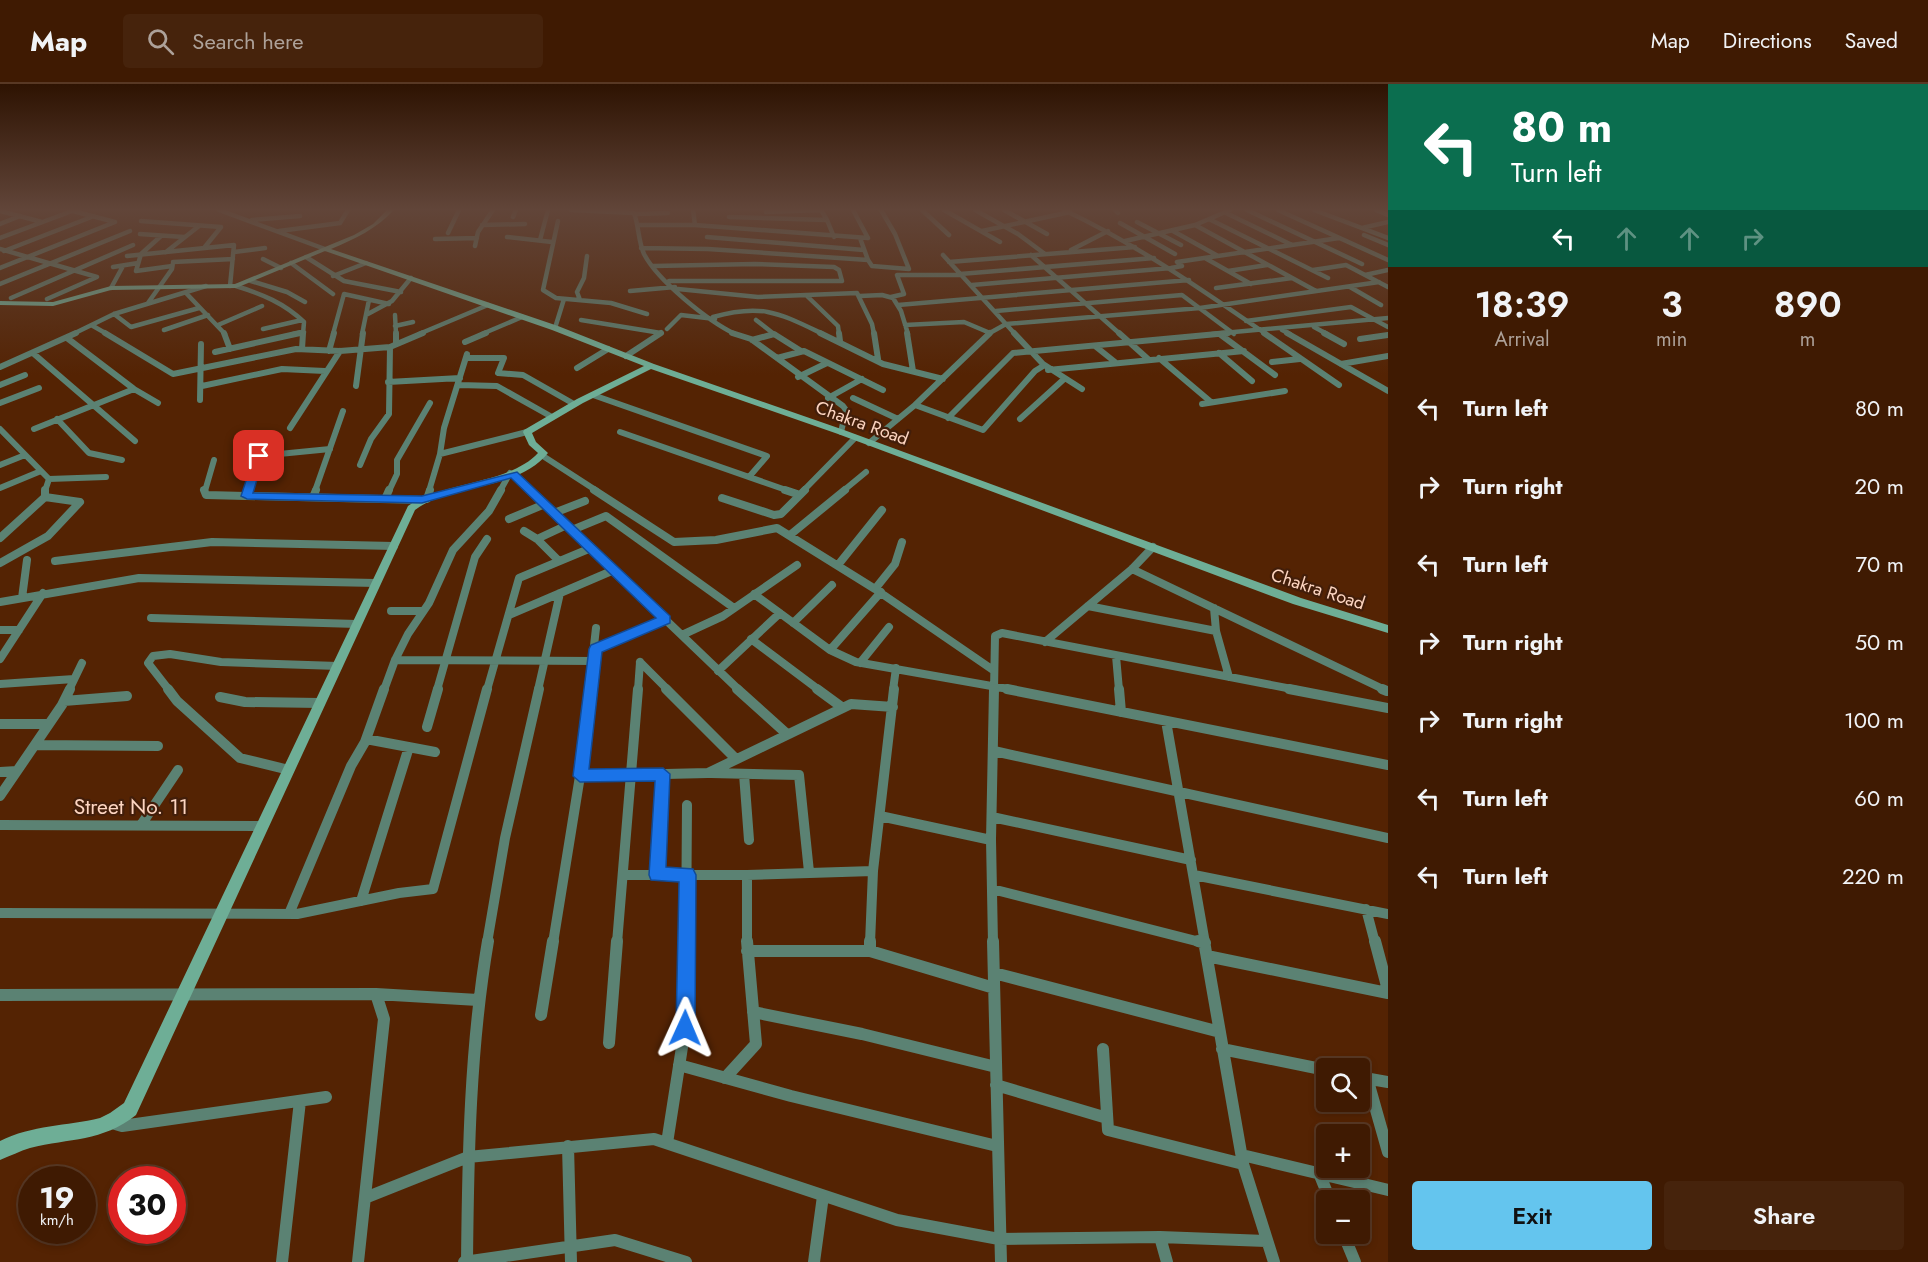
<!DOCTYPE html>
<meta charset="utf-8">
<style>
body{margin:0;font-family:Jost,sans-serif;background:#46230c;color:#f1f3f6;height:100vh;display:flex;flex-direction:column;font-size:22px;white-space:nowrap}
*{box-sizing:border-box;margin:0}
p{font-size:20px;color:#ada199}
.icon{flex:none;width:33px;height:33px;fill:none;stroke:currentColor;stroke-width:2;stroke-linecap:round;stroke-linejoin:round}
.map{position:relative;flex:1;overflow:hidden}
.side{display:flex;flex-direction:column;background:#3f1a02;width:540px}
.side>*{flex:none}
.banner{background:#0b6e4f;color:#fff;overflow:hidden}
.controls{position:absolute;left:1316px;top:974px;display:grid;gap:12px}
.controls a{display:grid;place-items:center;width:54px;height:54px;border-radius:6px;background:#3f1a02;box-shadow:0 3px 9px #0003,0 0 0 2px #583824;font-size:30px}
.speed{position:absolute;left:18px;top:1082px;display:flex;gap:12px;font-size:30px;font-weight:700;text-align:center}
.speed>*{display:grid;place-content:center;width:78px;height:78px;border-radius:50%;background:#3f1a02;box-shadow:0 3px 9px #0003,0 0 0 2px #583824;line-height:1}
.speed small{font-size:15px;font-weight:400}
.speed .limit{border:9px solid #d22;background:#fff;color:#111}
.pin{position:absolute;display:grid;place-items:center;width:51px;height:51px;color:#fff;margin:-26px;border-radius:12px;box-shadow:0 3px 9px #0006}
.me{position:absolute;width:66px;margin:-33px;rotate:1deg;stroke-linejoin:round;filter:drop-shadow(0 0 4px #0008)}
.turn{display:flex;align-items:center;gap:21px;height:126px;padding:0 24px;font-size:27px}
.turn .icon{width:78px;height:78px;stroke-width:2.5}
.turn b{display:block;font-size:42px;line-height:51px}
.lanes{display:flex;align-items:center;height:57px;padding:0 24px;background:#0003;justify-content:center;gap:30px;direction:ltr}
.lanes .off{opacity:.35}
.eta{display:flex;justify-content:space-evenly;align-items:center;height:102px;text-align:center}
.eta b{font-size:36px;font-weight:600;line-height:42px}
.button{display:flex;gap:12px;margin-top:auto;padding:12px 24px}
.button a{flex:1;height:69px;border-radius:6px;background:#64c5ee;color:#111;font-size:24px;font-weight:600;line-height:69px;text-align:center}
.button a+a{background:#46230c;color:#f1f3f6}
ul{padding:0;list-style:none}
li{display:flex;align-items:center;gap:18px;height:78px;padding:0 24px}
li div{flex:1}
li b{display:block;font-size:22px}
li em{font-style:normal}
header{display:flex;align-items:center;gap:36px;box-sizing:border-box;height:84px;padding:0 30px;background:#3f1a02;border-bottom:2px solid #583824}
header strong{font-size:28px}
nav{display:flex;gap:33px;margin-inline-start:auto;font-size:21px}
.search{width:420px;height:54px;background:#46230c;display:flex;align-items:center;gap:15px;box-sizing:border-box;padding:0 21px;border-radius:6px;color:#ada199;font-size:22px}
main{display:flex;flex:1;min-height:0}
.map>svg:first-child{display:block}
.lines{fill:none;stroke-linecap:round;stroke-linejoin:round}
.street-far4{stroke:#5b8273;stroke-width:4.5}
.street-far3{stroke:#5b8273;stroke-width:6}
.street-far2{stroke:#5b8273;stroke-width:8}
.street-far1{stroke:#5b8273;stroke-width:10}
.street{stroke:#5b8273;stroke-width:12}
.secondary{fill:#6eae96;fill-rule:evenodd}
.route{fill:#1a73e8;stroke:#114b97;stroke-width:1.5}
.labels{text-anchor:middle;stroke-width:4.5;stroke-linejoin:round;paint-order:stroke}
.far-street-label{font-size:18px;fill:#fdd5c1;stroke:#421e0a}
.street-label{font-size:21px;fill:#fdd5c1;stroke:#421e0a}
</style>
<header>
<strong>Map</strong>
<div class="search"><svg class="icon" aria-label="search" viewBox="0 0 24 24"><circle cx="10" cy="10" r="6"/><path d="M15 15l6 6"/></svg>Search here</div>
<nav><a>Map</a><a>Directions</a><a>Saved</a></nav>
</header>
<main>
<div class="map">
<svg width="1388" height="1178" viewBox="0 0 1388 1178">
<rect width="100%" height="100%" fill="#542303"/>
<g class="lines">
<path class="street-far4" d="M69 126 115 138
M219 126 325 165
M571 126 634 129C639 142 638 157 644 170 658 197 708 237 735 250
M693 126 695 141
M853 126 868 154
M922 126 949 151
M944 126 1000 158
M975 126 1018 150 1045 170
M1004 126 1047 150
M1064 126C1136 160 1201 205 1266 250
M1115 126 1118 129
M1230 126 1195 141 1316 207
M1247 126 1362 180
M1278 126 1388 176
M1314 126 1388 154
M1376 126 1388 131
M0 127 42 138
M766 128 821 126
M1226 129 1292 161
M634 130 668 129
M513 133 516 126
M729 133 827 136 821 126
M1209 135 1328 194
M252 136 300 132
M827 136 834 153
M141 137 221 143 204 164
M558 137 543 206 556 214 611 219 647 230
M1137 138 1181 161
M1120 139 1175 170
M0 140 20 132
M482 141 525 140
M638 141H695L868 154
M1362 144 1388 138
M279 147 340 139 348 126
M982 147 1070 128
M1173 147 1218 172
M448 149 459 126
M140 150 184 153
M1364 151 1388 161
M161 152 141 170 136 187 172 182
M507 153 552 158
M707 153 864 166
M0 154 72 127
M435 155 477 154
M540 156 548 126
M1125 157 1195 141
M475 162 478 148 493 126
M641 164 708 165 868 176 860 154
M0 165 97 193 47 215
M1071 166 1108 147
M4 167 94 132
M166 168 199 142
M234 168 265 164
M943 171 1015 250
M1031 171 1120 250
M127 172 234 161 230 202
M306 173 344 197 401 208
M1205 174 1251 200
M263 175 281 184
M868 176 872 182 909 185 895 150 881 126
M173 178 233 175
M949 178 1135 163
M291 179 333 210
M653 182 755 180 834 183 839 186 842 197H669
M113 183 138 179
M0 184 115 138
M1313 186 1346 181 1388 203
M1228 187 1267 181
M960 190 1154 174
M1365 191 1388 186
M333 192 366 179
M251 197 287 208 305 218
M0 200 130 147
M972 201 1171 184 1182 182 1177 178 1339 154
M236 202C262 210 284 219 304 238L303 250
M1350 203 1381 221
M111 204 123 182
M1216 204 1292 194
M678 205 758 213 857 209 872 240 874 250
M630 207 675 203
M186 209 225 250
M807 212 838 242 839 250
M860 212 882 211 893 214 901 227 908 250
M891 213 904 210 897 191H961
M11 214 133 161
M580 216 577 208 584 194 587 172
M148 219 172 185 173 179
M898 221 1189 196
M996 227 1182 211 1234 250
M114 230 131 243 199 224
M366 231 392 217 411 194
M395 231 396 250
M713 233C762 219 779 229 823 250
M581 236 661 249
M756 236 774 250
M1246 237 1351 223 1388 243
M218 241 262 222
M905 241 964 238 990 249
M93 242 107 250
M395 242 413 238
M1314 243 1327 250
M555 244 564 215
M263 245 302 236
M667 245 681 231 715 235
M164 246 208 231
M1282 246 1290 250
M73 250 114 230 206 202
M293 250 304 248
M333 250 344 210 389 220
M362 250 369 216
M419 250 488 221
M482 250 522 233
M659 250 661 249
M772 250H775
M988 250 1006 240 1200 224 1379 198
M1212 250 1388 234"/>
<path class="street-far3" d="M105 249 173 290 296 265 340 267 390 263 423 249
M224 249 230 265
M396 249V260
M732 249 751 255 843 322 846 326 841 348
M820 249 883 280 943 295
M839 249 840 257
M874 249 878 275
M907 249 913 287
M1014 249 1043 280 1082 305
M1119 249 1148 275
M1264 249 1339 301
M1287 249 1388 307
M1324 249 1344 260
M1221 251 1275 291
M67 254 134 305 158 319
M1360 255 1388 251
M752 256 774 250 801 267
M465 258 486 249
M1095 262 1115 278
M302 265 303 249
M329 267 334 249
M215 268 300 249
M1219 269 1252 297
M34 270 135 357
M626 272 661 249
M466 274H504L498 289 523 291 574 320
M777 274 804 267 883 306
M1159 274 1211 318
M1272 278 1300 275
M1341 280 1388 272
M0 283 76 249
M577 284 608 265
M1048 286 1244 267
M798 293 827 279
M388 298 460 294
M0 301 25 291
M459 301 497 302 552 333
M202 302 282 285 325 287
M356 302 363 249
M593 311 767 372 749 393
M828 314 862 295
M853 314 898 335
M200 316 201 260
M0 319 39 304
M1202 320 1285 307
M915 321 983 346 1035 287 1043 282
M948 334 1013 269 1228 249
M57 335 89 369 122 376
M1020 335 1063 296
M290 344 340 267
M0 345 49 395 106 393
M34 345 134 305
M620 348 789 407
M869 359 915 321 990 249
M440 370 444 344 467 270
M543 372 597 407
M0 381 25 371
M360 381 371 355 389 330 390 263
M0 404 41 387
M45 407 49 395
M205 407 214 376
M248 407 259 372 330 365
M315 407 343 327
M389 407 397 390V376L430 319
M429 407 440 370 527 348
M500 407 510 389 532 407
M803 407 855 354
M843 407 866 388"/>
<path class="street-far2" d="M204 406 206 411 422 416
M530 406 739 606
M594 406 674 458 716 456 777 444 875 505 993 586
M785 406 800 411
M247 412 249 406
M313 413 316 406
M722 414 774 431 781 430 805 406
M385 415 389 406
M427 415 430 406
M554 429 585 417
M509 435 545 420
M572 446 606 432 734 524
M524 447 537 455 559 477
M790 451 845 406
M0 454 45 413V406
M537 455 567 441
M55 477 212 458 394 462
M0 479 48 452 80 418 45 413
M838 481 882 426
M1132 485 1385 606
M875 505 895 480 902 458
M754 510 830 566 856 578 1014 606
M22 514 27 476
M0 518 139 494 376 499
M1088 522 1216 547
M1214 524 1216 547 1229 593
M391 527H423
M509 531 614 486
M151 534 357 540
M793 539 832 501
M0 546H19
M682 551 723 532 797 481
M751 555 819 606
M1045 558 1132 485 1153 463
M596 565 666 536
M830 566 881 508
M1116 572 1119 606
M0 575 43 509
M395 576 594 577
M640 578 668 606
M860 579 889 543
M718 587 780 529
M0 600 74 595
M69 606 82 579
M169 606 148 579 153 572 170 570 221 578 338 582
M384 606 395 576 408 550 429 519 453 466 489 427 501 406
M437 606 475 473 487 455
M487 606 519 494 591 464
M538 606 560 509
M589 606 596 544
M638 606 640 578
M893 606 896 584
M994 606 995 552 1002 549 1297 606"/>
<path class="street-far1" d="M168 605 177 617 240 674 289 686
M666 605 736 675
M737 605 787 650
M817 605 843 624
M1007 605 1388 681
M1119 605 1121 628
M1289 605 1388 624
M1382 605 1387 607
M220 613 245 618 320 619
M64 617 127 612
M1166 637 1205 859
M0 640H49
M427 643 438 605
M366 655 435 668
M35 661 158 662
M994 667 1388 754
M0 688 17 687
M711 689 799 691 809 788
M744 690 749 756
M580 692 708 689 851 620 893 623
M0 712 62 621 70 605
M880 732 991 756
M992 733 1191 776
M0 741 262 742
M141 741 178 686
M623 791H747
M657 791 663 690
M1194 791 1388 830
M992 805 1204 859
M361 817 409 663
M1366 825 1375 859
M0 829 297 830 399 809 433 805 487 605
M289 830 351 682 365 658 384 605
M487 859 505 754 539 605
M553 859 580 692 589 605
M617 859 638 605
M686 859 687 721
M747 859V791L873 787
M870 859 873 787 894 605
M993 859 991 756 994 605"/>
<path class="street" d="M993 857 1001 1178
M1198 857 1205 859
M1204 857 1243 1080 1274 1178
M1375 857 1388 906
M747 867H870L994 904
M870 867V857
M1207 872 1388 909
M994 889 1220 948
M0 911 376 910 478 916
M753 928 862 950 996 983
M541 931 553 857
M609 959 617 857
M1103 965 1108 1046 1243 1080
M1222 965 1326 986
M679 981 791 1012 997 1062
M1359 993 1388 998
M725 994 756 960 747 857
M1367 994 1388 1068
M996 1001 1107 1034
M112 1039 122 1042 326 1013
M667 1059 685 944 686 857
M568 1062 571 1178
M1242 1071 1388 1106
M1319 1089 1330 1116
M365 1114 468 1073 654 1055 897 1136 999 1155 1160 1153 1266 1157
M1343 1149 1355 1178
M1160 1153 1167 1178
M282 1178 300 1017
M358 1178 384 935 376 910
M464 1178 615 1156 686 1178
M467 1178C468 1071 470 963 488 857
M814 1178 823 1112"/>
<path class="secondary" d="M387 126H394C376 145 355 155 331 165L558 242 654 280 844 346 1301 514 1388 541V549L1293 520 838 350 651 285 583 319 532 349 536 358 548 369C518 407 451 399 415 426L136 1031C102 1058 70 1054 30 1064 20 1067 10 1072 0 1076V1057C32 1041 67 1042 100 1034L110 1029 124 1019 408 422C441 398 510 400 538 369L529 361 523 348 524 346 577 315 644 282 552 246 325 167 236 204 111 206 53 222 0 221V217L53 218 111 202 235 200 354 151 373 140Z"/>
</g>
<linearGradient id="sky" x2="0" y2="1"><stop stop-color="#2e1302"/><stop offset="0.43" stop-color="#614539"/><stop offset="1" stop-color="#614539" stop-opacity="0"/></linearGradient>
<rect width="1388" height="291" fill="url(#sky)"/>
<path class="route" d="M255 369 264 372 253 409 422 412 517 388 670 532V539L602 568 589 685 663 684 670 690 666 783 693 785 696 791 695 944 692 951 685 954 679 951 676 944 679 798 651 796 649 791 655 697 580 698 573 692 589 565 591 561 656 534 511 394 422 419 247 415 241 412Z"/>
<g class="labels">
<g class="far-street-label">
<text transform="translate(862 339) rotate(20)" y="6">Chakra Road</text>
<text transform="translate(1318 505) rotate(18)" y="6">Chakra Road</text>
</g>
<g class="street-label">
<text x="131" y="730">Street No. 11</text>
</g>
</g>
</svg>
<div class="controls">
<a><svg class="icon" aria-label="search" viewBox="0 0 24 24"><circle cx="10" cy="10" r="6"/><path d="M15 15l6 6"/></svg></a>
<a>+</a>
<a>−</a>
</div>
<div class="speed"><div>19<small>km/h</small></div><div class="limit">30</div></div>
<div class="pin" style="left:259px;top:372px;background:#d93025"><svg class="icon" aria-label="arrive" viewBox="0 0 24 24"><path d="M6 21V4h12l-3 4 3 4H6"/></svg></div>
<svg class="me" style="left:685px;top:944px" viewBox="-20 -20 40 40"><path d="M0-17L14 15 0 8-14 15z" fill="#1a73e8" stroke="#fff" stroke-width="4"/></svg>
</div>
<section class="side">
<div class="banner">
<div class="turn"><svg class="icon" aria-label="left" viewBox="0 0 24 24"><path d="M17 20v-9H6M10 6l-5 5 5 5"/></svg><div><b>80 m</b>Turn left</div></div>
<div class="lanes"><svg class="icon" aria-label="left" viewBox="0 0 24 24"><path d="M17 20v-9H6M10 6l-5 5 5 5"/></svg><svg class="icon off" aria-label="ahead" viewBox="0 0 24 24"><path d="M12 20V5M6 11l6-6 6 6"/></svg><svg class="icon off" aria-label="ahead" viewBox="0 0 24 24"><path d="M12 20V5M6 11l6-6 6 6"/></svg><svg class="icon off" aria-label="right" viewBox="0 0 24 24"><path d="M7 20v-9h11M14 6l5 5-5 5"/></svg></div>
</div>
<div class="eta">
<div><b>18:39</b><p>Arrival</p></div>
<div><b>3</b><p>min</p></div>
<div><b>890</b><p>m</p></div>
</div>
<ul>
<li><svg class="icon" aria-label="left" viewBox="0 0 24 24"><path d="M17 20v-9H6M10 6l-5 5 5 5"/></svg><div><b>Turn left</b></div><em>80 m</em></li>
<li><svg class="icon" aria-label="right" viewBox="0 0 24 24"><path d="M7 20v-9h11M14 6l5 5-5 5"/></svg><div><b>Turn right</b></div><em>20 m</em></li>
<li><svg class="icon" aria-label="left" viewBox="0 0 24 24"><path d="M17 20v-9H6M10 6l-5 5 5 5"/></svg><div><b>Turn left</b></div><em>70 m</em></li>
<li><svg class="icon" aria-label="right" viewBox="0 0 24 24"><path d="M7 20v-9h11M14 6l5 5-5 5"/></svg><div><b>Turn right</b></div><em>50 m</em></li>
<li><svg class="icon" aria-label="right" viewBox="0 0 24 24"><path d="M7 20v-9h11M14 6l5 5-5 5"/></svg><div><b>Turn right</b></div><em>100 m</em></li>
<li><svg class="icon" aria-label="left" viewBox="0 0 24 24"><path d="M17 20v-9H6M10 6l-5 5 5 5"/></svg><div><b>Turn left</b></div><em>60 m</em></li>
<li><svg class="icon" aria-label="left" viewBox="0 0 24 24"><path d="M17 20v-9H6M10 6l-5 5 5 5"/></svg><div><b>Turn left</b></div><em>220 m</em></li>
</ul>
<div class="button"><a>Exit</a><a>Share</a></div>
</section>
</main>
